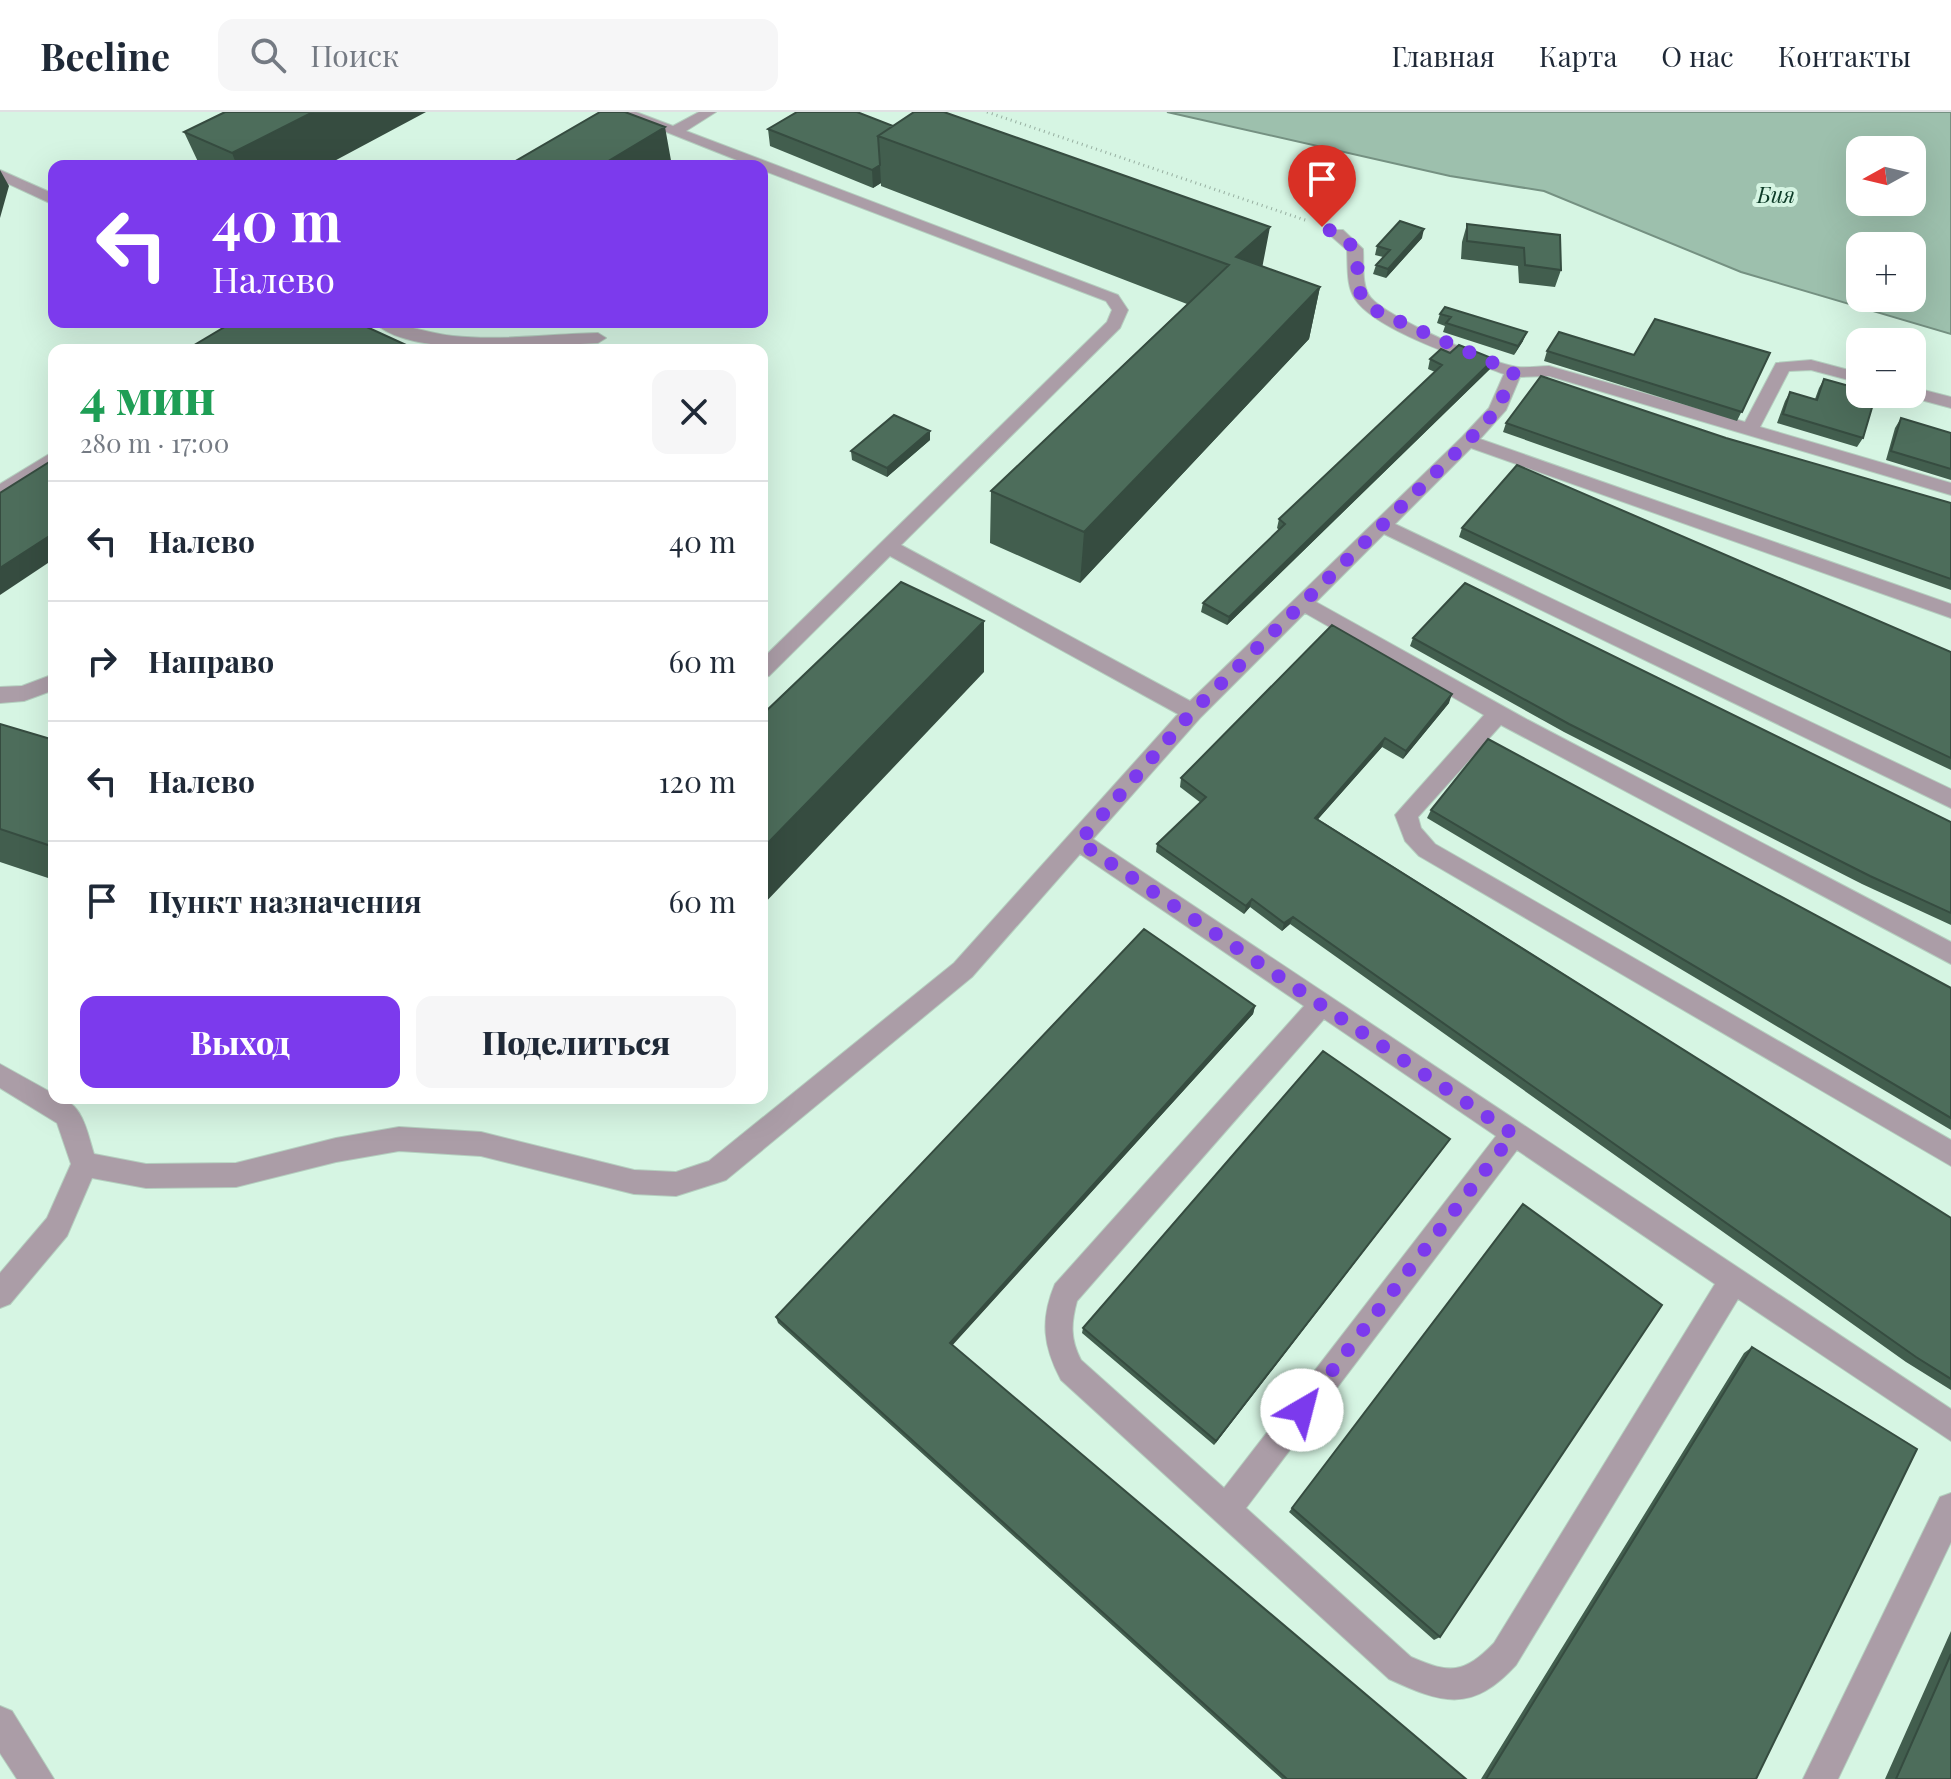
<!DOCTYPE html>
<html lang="ru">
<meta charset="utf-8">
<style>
body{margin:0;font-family:"Playfair Display",serif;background:#f6f6f7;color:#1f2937;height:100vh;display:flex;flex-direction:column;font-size:30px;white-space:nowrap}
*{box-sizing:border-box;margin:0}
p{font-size:26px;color:#747a83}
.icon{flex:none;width:44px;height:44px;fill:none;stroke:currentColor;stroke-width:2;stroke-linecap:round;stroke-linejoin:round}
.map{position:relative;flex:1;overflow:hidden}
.panel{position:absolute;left:48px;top:232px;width:720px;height:760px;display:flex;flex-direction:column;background:#fff;border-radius:16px;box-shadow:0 8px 32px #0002}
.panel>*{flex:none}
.top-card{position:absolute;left:48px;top:48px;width:720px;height:168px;border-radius:16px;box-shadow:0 8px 32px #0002;background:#7c3aed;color:#fff;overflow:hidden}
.needle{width:52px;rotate:262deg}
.controls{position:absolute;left:1846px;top:24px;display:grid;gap:16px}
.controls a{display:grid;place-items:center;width:80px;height:80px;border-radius:16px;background:#fff;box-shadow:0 8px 32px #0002;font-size:40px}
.pin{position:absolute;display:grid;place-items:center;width:68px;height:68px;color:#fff;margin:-82px -34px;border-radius:50% 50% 50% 0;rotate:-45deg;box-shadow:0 0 8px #0007}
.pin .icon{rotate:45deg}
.me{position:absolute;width:88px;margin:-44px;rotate:37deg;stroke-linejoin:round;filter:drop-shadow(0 0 6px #0008)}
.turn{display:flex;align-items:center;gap:28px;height:168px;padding:0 32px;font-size:36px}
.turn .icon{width:104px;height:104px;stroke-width:2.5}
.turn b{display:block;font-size:56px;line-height:68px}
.round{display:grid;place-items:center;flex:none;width:84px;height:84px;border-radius:16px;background:#f6f6f7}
.head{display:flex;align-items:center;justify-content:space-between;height:136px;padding:0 32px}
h1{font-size:48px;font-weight:800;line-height:60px;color:#1e9e55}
.action{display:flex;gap:16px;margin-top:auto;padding:16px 32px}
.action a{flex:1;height:92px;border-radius:16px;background:#7c3aed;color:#fff;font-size:32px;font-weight:800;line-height:92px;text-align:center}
.action a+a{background:#f6f6f7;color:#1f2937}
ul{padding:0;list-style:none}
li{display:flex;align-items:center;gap:24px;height:120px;padding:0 32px;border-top:2px solid #e0e1e3}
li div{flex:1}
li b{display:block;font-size:30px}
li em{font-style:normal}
header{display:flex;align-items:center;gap:48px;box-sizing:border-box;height:112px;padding:0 40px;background:#fff;border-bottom:2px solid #e0e1e3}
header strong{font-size:38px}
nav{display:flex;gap:44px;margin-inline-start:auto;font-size:28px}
.search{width:560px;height:72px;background:#f6f6f7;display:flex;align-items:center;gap:20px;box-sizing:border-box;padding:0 28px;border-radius:16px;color:#747a83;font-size:30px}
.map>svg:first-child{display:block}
.water{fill:#9dc0ad;stroke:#759182;stroke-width:2;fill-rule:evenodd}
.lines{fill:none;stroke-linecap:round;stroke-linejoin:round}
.minor-casing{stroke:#b4cfbf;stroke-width:2}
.path{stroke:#97afa1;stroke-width:3;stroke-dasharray:1 4;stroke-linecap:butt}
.minor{fill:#ab9da7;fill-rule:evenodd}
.wall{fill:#425e4e}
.shaded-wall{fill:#364c40}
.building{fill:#4d6d5b;stroke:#364c40;stroke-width:2}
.route{stroke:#7c3aed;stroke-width:14;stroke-dasharray:0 25.2}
.labels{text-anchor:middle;stroke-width:8;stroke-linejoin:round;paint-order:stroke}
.far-water-label{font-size:22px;font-style:italic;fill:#0b3a26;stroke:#d6f5e3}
</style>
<header>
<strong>Beeline</strong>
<div class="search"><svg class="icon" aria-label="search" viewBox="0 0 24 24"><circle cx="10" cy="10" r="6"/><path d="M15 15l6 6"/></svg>Поиск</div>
<nav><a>Главная</a><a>Карта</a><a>О нас</a><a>Контакты</a></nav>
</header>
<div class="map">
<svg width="1951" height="1667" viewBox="0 0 1951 1667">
<rect width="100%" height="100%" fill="#d6f5e3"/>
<path class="water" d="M1167 0H1951V222L1741 160 1544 79 1450 64ZM1860 38H1912V90H1860ZM1860 134H1912V186H1860Z"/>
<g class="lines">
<defs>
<path id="minor" d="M616 0H636L673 14 699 0H716L686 19 1118 183 1128 198 1120 216 901 433 1190 589 1462 325 1489 296 1504 262C1468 248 1376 219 1355 187 1346 174 1348 154 1347 138L1331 124V118H1343L1363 137C1364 152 1361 174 1371 186 1387 205 1492 252 1518 255 1528 256 1539 254 1549 254L1745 310 1776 251 1811 248 1860 261V271L1811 258 1789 259 1760 315 1951 371V383L1549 264 1520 265 1506 298 1480 327 1951 492V506L1471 336 1395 412 1951 677V696L1384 422 1316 490 1528 608 1951 830V852L1501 613 1418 705 1421 716 1435 732 1951 1028V1054L1419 744 1405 729 1395 703 1484 603 1305 501 1200 606 1093 727 1951 1297V1329L1738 1187 1516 1553C1472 1601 1443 1592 1389 1567L1061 1268C1043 1234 1040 1208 1055 1172L1304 894 1080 742 972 865 726 1068 717 1071 676 1084 634 1082 481 1044 399 1039 336 1050 236 1075 146 1076 92 1066 67 1124 10 1192 0 1196V1161L47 1106 71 1052 57 1011 0 976V952L54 982V986C82 986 87 1020 94 1042L146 1052 236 1051 336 1026 399 1015 481 1020 634 1058 676 1060 709 1049 954 851 1178 602 890 444 769 564 762 566V547L1107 210 1112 198 1106 189 762 58V54H752ZM1324 907 1496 1024 1224 1376 1081 1248C1070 1227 1071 1211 1077 1189ZM1517 1038 1715 1172 1494 1531C1464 1562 1450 1562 1411 1545L1246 1396Z
M0 58 54 82V93L0 68Z
M374 210C401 210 425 221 453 224 500 229 551 222 598 221L606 226 598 231C546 233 410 248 374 210Z
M1912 275 1951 285V296L1906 284 1912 282Z
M54 339V353L0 386V372Z
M54 562V578L24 589 0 591V575L22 574Z
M1951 1381V1430L1838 1667H1803L1940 1385Z
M0 1594 12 1599 54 1667H17L0 1641Z"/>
</defs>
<use href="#minor" class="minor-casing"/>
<path class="path" d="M987 0 1308 109"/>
<use href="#minor" class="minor"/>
</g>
<path class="wall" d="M857 0 1263 155 1320 175 1309 227 1080 471 990 431 991 379 1187 192 881 74V71L873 76 770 34 768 17Z
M184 20 325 54H200Z
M1467 112 1560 123 1561 158 1555 175 1519 171 1518 154 1461 147 1462 130Z
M1422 126 1386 166 1373 162 1376 153 1383 145 1375 143 1377 134Z
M1440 202 1523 229 1514 243 1443 220 1445 214 1437 211Z
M1547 239 1634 243 1770 241 1737 309 1544 249Z
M1450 241 1494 247 1491 256 1227 513 1201 500 1203 491 1279 418 1277 416 1279 407 1435 260 1428 257 1430 247Z
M1824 267 1863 326 1857 335 1777 311 1785 289 1790 280 1815 287 1819 276Z
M1901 306 1951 321V368L1886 348 1895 316Z
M1506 311 1726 326 1951 391V478L1503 320Z
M930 328 887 365 852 348 851 339Z
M1462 416 1951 540V658L1459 425Z
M1413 526 1951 710V813L1862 772 1564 620 1410 534Z
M1449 591 1403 647 1382 635 1318 707 1951 1106V1278L1906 1250 1290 812 1282 819 1250 795 1244 802 1156 740 1157 732 1201 691 1180 675 1181 666Z
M0 612 54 628V768L0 750Z
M1431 698 1951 876V1018L1427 706Z
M1255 894 1253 902 952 1233 1466 1667H1282L778 1211 776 1205Z
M1450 1027 1214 1333 1082 1221 1083 1216Z
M1523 1092 1440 1525 1434 1528 1289 1400Z
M1752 1235 1756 1667H1481L1744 1241Z
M1951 1519V1667H1885Z"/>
<path class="shaded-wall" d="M313 0H426L325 54H237L232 41Z
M665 15 672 54H600Z
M880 53 881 71 873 76 872 58Z
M0 58 9 74 0 106Z
M1270 115 1260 167 1236 145Z
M1424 117 1422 126 1386 166 1388 157Z
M1320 175 1309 227 1080 471 1084 420Z
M1527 220 1523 229 1514 243 1518 234Z
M1494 247 1491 256 1227 513 1229 505Z
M930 319V328L887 365V356Z
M54 421V447L0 483V456Z
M984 509V560L762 794V737Z
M1452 582 1449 591 1403 647 1406 639Z
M1385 626 1382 635 1312 714 1315 706Z
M1252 787 1250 795 1244 802 1246 794Z
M1293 805 1290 812 1282 819 1284 811Z
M1255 894 1253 902 950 1236V1231Z
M1450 1027 1445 1034 1214 1333 1216 1329Z"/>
<path class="building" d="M225 0H313L232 41 184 20Z
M600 0H625L665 15 600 54H507Z
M797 0H857L893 14 878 24 880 53 872 58 768 17Z
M914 0H944L1270 115 1236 145 1320 175 1084 420 991 379 1229 153 878 24Z
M1400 109 1424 117 1388 157 1376 153 1390 138 1377 134Z
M1467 112 1560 123 1561 158 1525 153 1524 136 1467 129Z
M1445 195 1527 220 1518 234 1446 211 1451 205 1440 202Z
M1655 207 1770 241 1742 300 1547 239 1559 220 1634 243Z
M233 210H356L417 238H186Z
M1459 233 1494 247 1229 505 1203 491 1285 412 1279 407 1442 253 1430 247 1441 237 1450 241Z
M1541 264 1726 326 1951 391V467L1506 311Z
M1824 267 1860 277V282H1876L1863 326 1783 302 1790 280 1817 288Z
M894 303 930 319 887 356 851 339Z
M1901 306 1951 321V357L1891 339Z
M54 347V421L0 456V381Z
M1517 353 1951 540V646L1462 416Z
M901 470 984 509 762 737V603Z
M1465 471 1951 710V801L1870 764 1569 612 1413 526Z
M1332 513 1452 582 1406 639 1385 626 1315 706 1951 1106V1267L1916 1245 1293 805 1284 811 1252 787 1246 794 1157 732 1206 685 1181 666Z
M0 612 54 628V735L0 717Z
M1488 627 1951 876V1006L1431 698Z
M1144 817 1255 894 950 1231 1466 1667H1287L776 1205Z
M1323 939 1450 1027 1216 1329 1083 1216Z
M1523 1092 1662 1193 1440 1525 1292 1396Z
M1752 1235 1917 1337 1756 1667H1486Z
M1951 1542V1667H1896Z"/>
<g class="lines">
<path class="route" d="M1302 1298 1513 1022 1079 730 1192 600 1468 329 1497 298 1514 260 1378 200 1361 184C1353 144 1366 133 1322 115"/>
</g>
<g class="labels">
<g class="far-water-label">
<text x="1776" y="91">Бия</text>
</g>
</g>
</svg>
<div class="controls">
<a><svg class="needle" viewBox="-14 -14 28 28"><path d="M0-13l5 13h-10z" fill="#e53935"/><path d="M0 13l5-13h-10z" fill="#747a83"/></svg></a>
<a>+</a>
<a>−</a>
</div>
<div class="pin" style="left:1322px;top:115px;background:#d93025"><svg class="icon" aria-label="arrive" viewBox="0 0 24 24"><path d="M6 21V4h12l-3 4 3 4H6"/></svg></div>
<svg class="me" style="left:1302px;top:1298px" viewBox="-20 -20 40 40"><circle r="19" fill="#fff"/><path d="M0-13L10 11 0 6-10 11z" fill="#7c3aed"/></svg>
<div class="top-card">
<div class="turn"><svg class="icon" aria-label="left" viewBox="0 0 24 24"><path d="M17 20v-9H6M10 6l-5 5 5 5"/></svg><div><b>40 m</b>Налево</div></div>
</div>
<section class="panel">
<div class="head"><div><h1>4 мин</h1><p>280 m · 17:00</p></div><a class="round"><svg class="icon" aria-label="close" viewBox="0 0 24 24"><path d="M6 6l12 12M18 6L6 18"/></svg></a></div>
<ul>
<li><svg class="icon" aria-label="left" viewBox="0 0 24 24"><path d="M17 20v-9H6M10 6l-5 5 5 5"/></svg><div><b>Налево</b></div><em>40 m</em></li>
<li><svg class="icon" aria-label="right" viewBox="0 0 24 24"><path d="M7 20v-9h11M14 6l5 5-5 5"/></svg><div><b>Направо</b></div><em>60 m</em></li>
<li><svg class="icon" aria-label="left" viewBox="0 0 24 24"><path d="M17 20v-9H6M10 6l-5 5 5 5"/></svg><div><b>Налево</b></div><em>120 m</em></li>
<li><svg class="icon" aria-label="arrive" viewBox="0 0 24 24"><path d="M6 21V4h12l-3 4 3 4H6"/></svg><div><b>Пункт назначения</b></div><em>60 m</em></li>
</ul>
<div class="action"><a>Выход</a><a>Поделиться</a></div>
</section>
</div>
